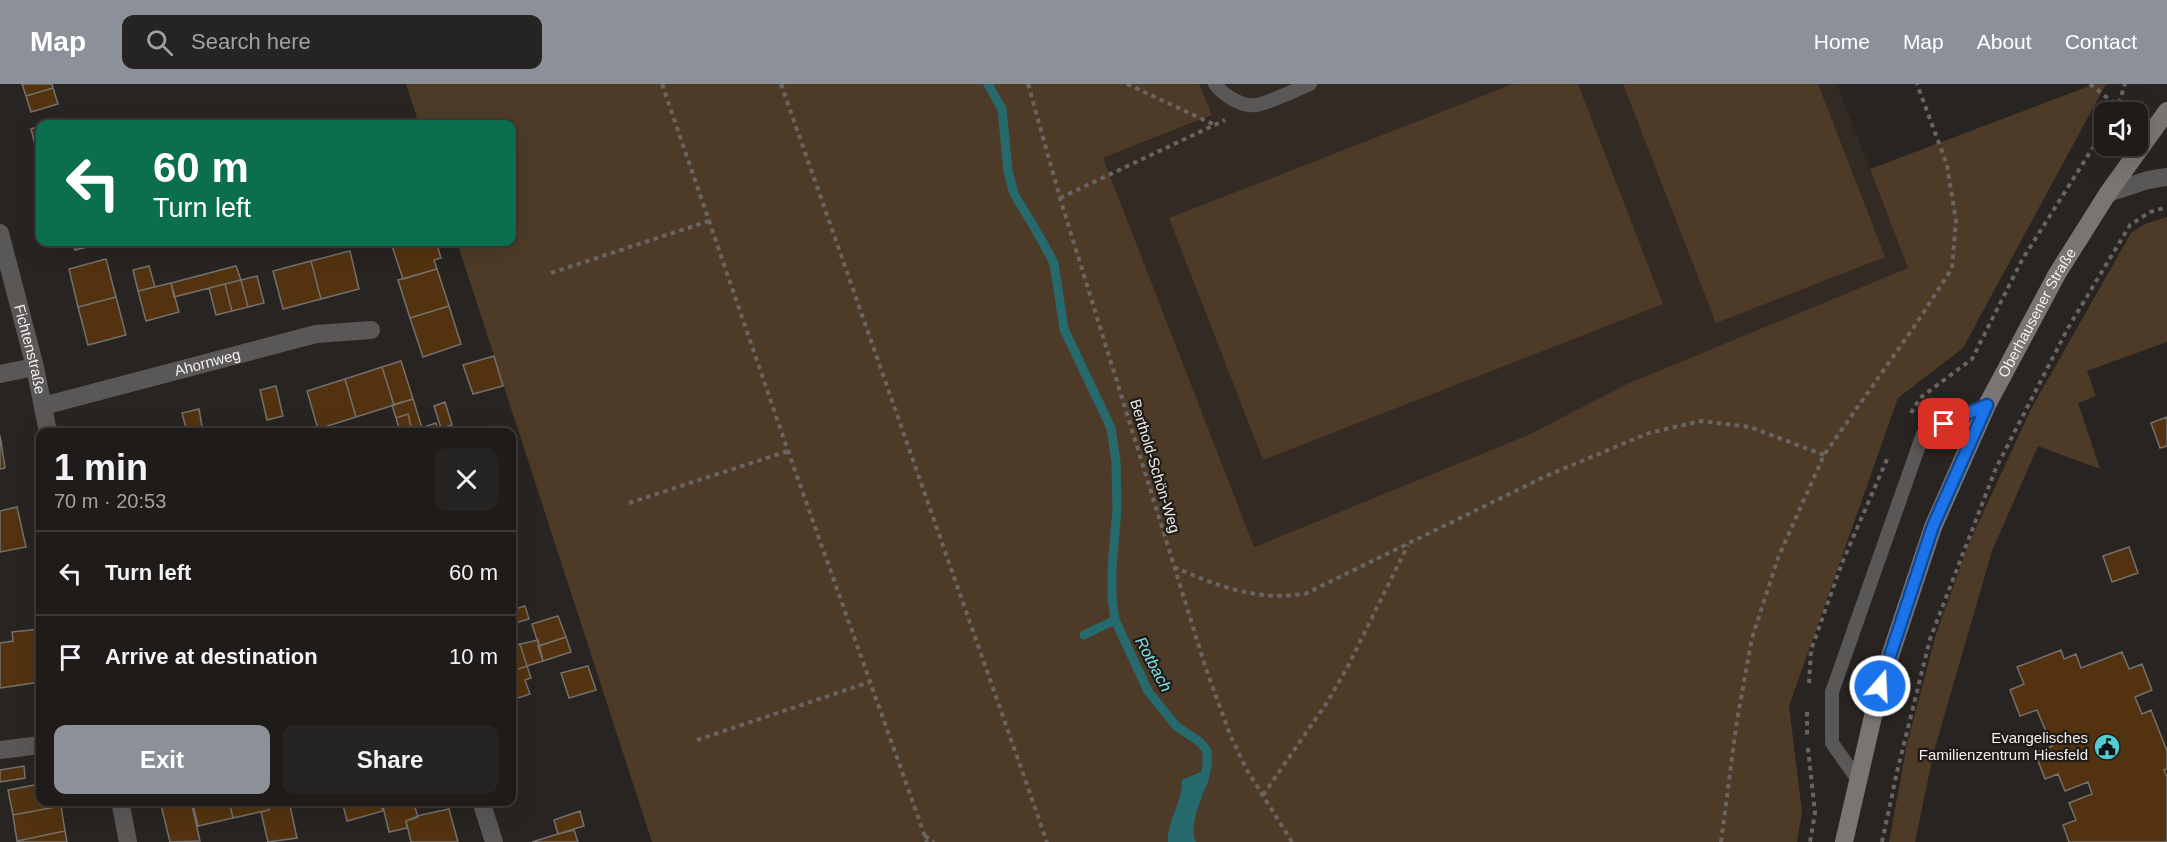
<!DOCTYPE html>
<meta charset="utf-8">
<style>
body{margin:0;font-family:Helvetica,sans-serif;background:#262422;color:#f1f3f6;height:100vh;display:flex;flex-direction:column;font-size:22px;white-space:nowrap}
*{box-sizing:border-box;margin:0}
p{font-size:20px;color:#a1a1a2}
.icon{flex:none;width:33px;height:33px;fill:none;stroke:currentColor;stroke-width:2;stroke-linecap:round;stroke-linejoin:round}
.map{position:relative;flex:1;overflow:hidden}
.panel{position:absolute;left:36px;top:344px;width:480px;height:378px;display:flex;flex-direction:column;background:#1e1b19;border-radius:12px;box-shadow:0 6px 24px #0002,0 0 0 2px #3c3938}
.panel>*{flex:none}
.hud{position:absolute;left:36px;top:36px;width:480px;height:126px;border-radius:12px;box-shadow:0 6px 24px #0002,0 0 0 2px #3c3938;background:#0b6e4f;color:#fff;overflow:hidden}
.buttons{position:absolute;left:2094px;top:18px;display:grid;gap:12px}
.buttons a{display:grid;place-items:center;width:54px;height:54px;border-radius:12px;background:#1e1b19;box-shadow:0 6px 24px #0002,0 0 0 2px #3c3938;font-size:30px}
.pin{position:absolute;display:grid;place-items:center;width:51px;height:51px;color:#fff;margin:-26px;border-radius:12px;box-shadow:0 3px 9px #0006}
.me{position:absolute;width:66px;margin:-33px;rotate:19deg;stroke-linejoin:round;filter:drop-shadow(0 0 4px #0008)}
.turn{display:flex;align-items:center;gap:21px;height:126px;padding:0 18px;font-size:27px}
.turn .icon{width:78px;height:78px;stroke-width:2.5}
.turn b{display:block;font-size:42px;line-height:51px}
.round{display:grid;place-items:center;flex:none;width:63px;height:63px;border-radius:12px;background:#262422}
.summary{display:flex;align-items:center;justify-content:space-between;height:102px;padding:0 18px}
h1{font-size:36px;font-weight:800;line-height:45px}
.button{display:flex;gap:12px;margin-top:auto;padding:12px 18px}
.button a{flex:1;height:69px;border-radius:12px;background:#8c9099;color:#fff;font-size:24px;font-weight:800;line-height:69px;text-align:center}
.button a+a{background:#262422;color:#f1f3f6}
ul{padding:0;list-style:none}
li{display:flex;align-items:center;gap:18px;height:84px;padding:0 18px;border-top:2px solid #3c3938}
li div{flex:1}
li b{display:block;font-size:22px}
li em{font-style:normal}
header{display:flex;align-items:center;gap:36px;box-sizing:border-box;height:84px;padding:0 30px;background:#8c9099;color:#fff}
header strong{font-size:28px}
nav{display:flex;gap:33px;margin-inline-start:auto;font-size:21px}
.search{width:420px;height:54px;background:#262422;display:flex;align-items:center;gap:15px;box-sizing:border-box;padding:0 21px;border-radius:12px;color:#a1a1a2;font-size:22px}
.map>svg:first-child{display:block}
.built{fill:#332b23}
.green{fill:#4e3b27}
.water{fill:#276a6e}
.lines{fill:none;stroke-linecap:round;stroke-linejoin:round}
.stream{stroke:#276a6e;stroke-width:9}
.building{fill:#53330f;stroke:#74706c;stroke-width:1.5}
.path{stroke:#696562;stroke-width:4;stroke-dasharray:4.5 4.5;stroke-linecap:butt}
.lane{stroke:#5a5857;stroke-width:14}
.street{stroke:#5a5857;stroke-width:18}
.secondary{stroke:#787572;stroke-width:18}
.route-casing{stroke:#114b97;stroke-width:15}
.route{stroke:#1a73e8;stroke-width:10}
.labels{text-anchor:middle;stroke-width:4.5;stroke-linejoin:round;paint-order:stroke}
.street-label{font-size:15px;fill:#f2efed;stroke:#1e1b18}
.poi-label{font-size:15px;fill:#f2efed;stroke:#1e1b18;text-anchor:end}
.water-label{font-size:16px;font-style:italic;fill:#7de5ea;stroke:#1e1b18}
</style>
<header>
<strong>Map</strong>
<div class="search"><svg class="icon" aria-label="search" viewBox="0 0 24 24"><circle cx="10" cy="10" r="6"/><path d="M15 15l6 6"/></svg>Search here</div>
<nav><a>Home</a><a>Map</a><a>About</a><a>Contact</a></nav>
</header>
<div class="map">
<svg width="2167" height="758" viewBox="0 0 2167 758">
<rect width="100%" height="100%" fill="#282421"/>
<path class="built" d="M1199 0H1837L1908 184 1627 300 1528 351 1253 463 1103 74 1212 32Z"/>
<path class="green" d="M406 0H1199L1212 31 1103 74 1254 463 1528 351 1627 300 1908 184 1870 85 2095 0H2106L1963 264 1898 314 1789 622 1802 728 1797 758H652L457 158H512V40H419Z
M1513 0H1578L1663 220 1263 376 1169 134Z
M1623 0H1818L1885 173 1716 239Z
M2167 133V258L2087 287 2096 312 2078 319 2100 385 2038 362 1992 467 1934 667 1915 758H1889L1907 660 1936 550 1969 459 2031 325 2131 149 2145 140Z"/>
<path class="water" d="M1205 686 1209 694C1203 711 1188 741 1196 758H1168C1167 736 1183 718 1182 696Z"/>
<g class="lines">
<path class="stream" d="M988 0 1002 25 1008 87 1014 110 1037 148 1054 179 1064 245 1111 344 1116 378 1117 425 1112 484V513L1115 536 1148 607 1176 642 1200 658 1207 667V682L1203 699
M1084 551 1115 536"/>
</g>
<path class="building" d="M22 0H52L53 4 26 12Z
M53 4 58 20 31 28 26 12Z
M40 42V79L31 45Z
M73 158H102L103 159 75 166Z
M395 158H436L441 174 434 176 437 185 403 195 393 165Z
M350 167 359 205 321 215 311 177Z
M106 175 116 213 78 223 69 185Z
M311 177 321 215 283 225 273 187Z
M149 182 155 203 138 207 133 186Z
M236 182 241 196 174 213 171 199Z
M437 185 449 222 410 234 398 196Z
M257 192 264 219 248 223 241 196Z
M241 196 248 223 232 227 225 200Z
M171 199 179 228 146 237 138 207Z
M225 200 232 227 216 231 209 204Z
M116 213 126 251 88 261 78 223Z
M449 222 461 260 423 273 410 234Z
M494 272 503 302 473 310 463 281Z
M401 277 413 315 394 321 382 283Z
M382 283 394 321 356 333 345 295Z
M345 295 356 333 318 345 307 307Z
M276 302 283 332 267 336 260 306Z
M413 315 422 344 412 347 408 330 396 334 392 321Z
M445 318 452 341 441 344 434 322Z
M199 325 203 348H187L182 329Z
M408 330 412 347 436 339 439 348H400L396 334Z
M2167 333V362L2160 364 2151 339Z
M0 351 5 384 0 385Z
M17 423 26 463 0 468V427Z
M2129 463 2138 489 2112 498 2103 472Z
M525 522 529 535 512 540V526Z
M558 532 566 553 539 562 532 540Z
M40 545V598L0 604V559L13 557 12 548Z
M566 553 571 568 543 577 538 562Z
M538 556 543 577 527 582 520 560Z
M512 558 514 562 520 560 527 582 512 587Z
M2061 566 2064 575 2076 570 2081 584 2122 568 2129 585 2142 580 2152 606 2135 613 2142 630 2151 626 2167 667V685L2164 686 2167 693V758H2069L2063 741 2076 736 2069 719 2092 710 2088 698 2065 707 2058 690 2045 695 2035 669 2052 662 2037 626 2020 632 2010 606 2024 600 2017 583Z
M527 582 531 594 525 596 530 610 512 616V587Z
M588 582 596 606 569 614 561 589Z
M24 682 25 694 0 698V686Z
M40 700V717H60L61 722 13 731 8 706Z
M160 717H191L200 757 170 758Z
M192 717H229L233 734 198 742Z
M229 717H267L269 726 233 734Z
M267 717H289L297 754 268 758 261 728 269 726Z
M342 717H380L383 727 347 737Z
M408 717H413L418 733 406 737 407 744 389 748 383 723Z
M61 722 65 747 17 757 13 731Z
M449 725 458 758H411L406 737 421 731Z
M580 727 584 742 558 750 554 736Z
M574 746 578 758H532L558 750Z
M65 747 67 758H17V757Z"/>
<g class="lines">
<path class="path" d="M662 0 788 367 927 758
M781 0 1047 758
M1028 0 1060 114 1206 585 1231 653 1247 686 1292 758
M1127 0 1215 41
M2090 0 2125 28
M2116 28 2125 0
M1060 114 1225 36
M551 189 709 137
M1911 329 1920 314 1972 275 2022 176 2104 46
M629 419 788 367
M1174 483C1203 496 1231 507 1263 511 1277 513 1291 511 1305 510L1546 392 1649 349 1701 337 1750 343 1824 371
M1809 599 1811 566 1842 479 1888 373
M1807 628V653
M697 656 870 598
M1808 664 1815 729 1810 758
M1263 711 1326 620 1348 582 1408 461
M925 752 934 758
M1721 758 1737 636 1752 554 1778 474 1824 371 1916 240 1952 184 1956 137 1947 81 1917 0
M1882 758 1897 688 1930 555 1996 384 2068 244 2130 141 2150 128 2167 123"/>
<path class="lane" d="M1215 0C1223 11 1241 23 1256 21 1267 20 1297 5 1310 0
M1858 696 1832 659V608L1923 350 1987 321"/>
<g class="street">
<path d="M2108 109 2148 96 2167 93"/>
<path id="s1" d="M0 149 35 283 48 348"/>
<path d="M0 290 35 283"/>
<path id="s2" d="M43 322 316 250 371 246"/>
<path d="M0 666 40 661"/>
<path d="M120 717 128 758"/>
<path d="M481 717 494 758"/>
</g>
<path class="secondary" id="s3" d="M1844 758 1880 602 1933 443 1987 321 2057 190 2108 109 2167 27"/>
</g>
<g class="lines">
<defs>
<path id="route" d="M1880 602 1933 442 1987 321 1944 340"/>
</defs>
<use href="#route" class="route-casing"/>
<use href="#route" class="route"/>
</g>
<defs>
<symbol id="civic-disc" viewBox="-11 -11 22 22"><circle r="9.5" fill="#51ccd2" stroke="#1e1b18"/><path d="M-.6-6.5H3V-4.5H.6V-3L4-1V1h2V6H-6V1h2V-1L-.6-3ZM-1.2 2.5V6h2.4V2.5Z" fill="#111"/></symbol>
</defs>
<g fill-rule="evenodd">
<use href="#civic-disc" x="2092" y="648" width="30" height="30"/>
</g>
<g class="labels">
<g class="street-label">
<text dy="5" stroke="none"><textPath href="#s3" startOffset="566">Oberhausener Straße</textPath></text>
<text dy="5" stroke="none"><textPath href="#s1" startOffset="120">Fichtenstraße</textPath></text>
<text dy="5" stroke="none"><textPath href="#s2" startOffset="170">Ahornweg</textPath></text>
<text transform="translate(1155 382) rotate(73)" y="5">Berthold-Schön-Weg</text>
</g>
<g class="poi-label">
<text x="2088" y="659">Evangelisches<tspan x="2088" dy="17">Familienzentrum Hiesfeld</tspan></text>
</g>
<g class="water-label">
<text transform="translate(1154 580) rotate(62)" y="6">Rotbach</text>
</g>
</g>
</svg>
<div class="buttons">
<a><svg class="icon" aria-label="sound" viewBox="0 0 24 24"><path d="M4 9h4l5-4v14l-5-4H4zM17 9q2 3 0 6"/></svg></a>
</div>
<div class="pin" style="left:1944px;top:340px;background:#d93025"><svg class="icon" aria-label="arrive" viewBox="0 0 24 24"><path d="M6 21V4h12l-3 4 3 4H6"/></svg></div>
<svg class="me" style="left:1880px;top:602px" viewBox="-20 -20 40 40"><circle r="17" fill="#1a73e8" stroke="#fff" stroke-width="3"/><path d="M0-11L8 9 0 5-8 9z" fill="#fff"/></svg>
<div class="hud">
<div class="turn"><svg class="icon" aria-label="left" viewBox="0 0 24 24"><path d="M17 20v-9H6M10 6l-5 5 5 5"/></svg><div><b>60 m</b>Turn left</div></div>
</div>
<section class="panel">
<div class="summary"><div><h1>1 min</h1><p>70 m · 20:53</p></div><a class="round"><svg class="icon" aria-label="close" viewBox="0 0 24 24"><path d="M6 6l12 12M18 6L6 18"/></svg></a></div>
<ul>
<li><svg class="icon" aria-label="left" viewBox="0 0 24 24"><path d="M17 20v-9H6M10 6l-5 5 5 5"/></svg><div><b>Turn left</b></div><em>60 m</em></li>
<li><svg class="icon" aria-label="arrive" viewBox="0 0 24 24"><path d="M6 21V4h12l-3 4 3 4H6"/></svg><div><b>Arrive at destination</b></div><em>10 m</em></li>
</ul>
<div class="button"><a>Exit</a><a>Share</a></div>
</section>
</div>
